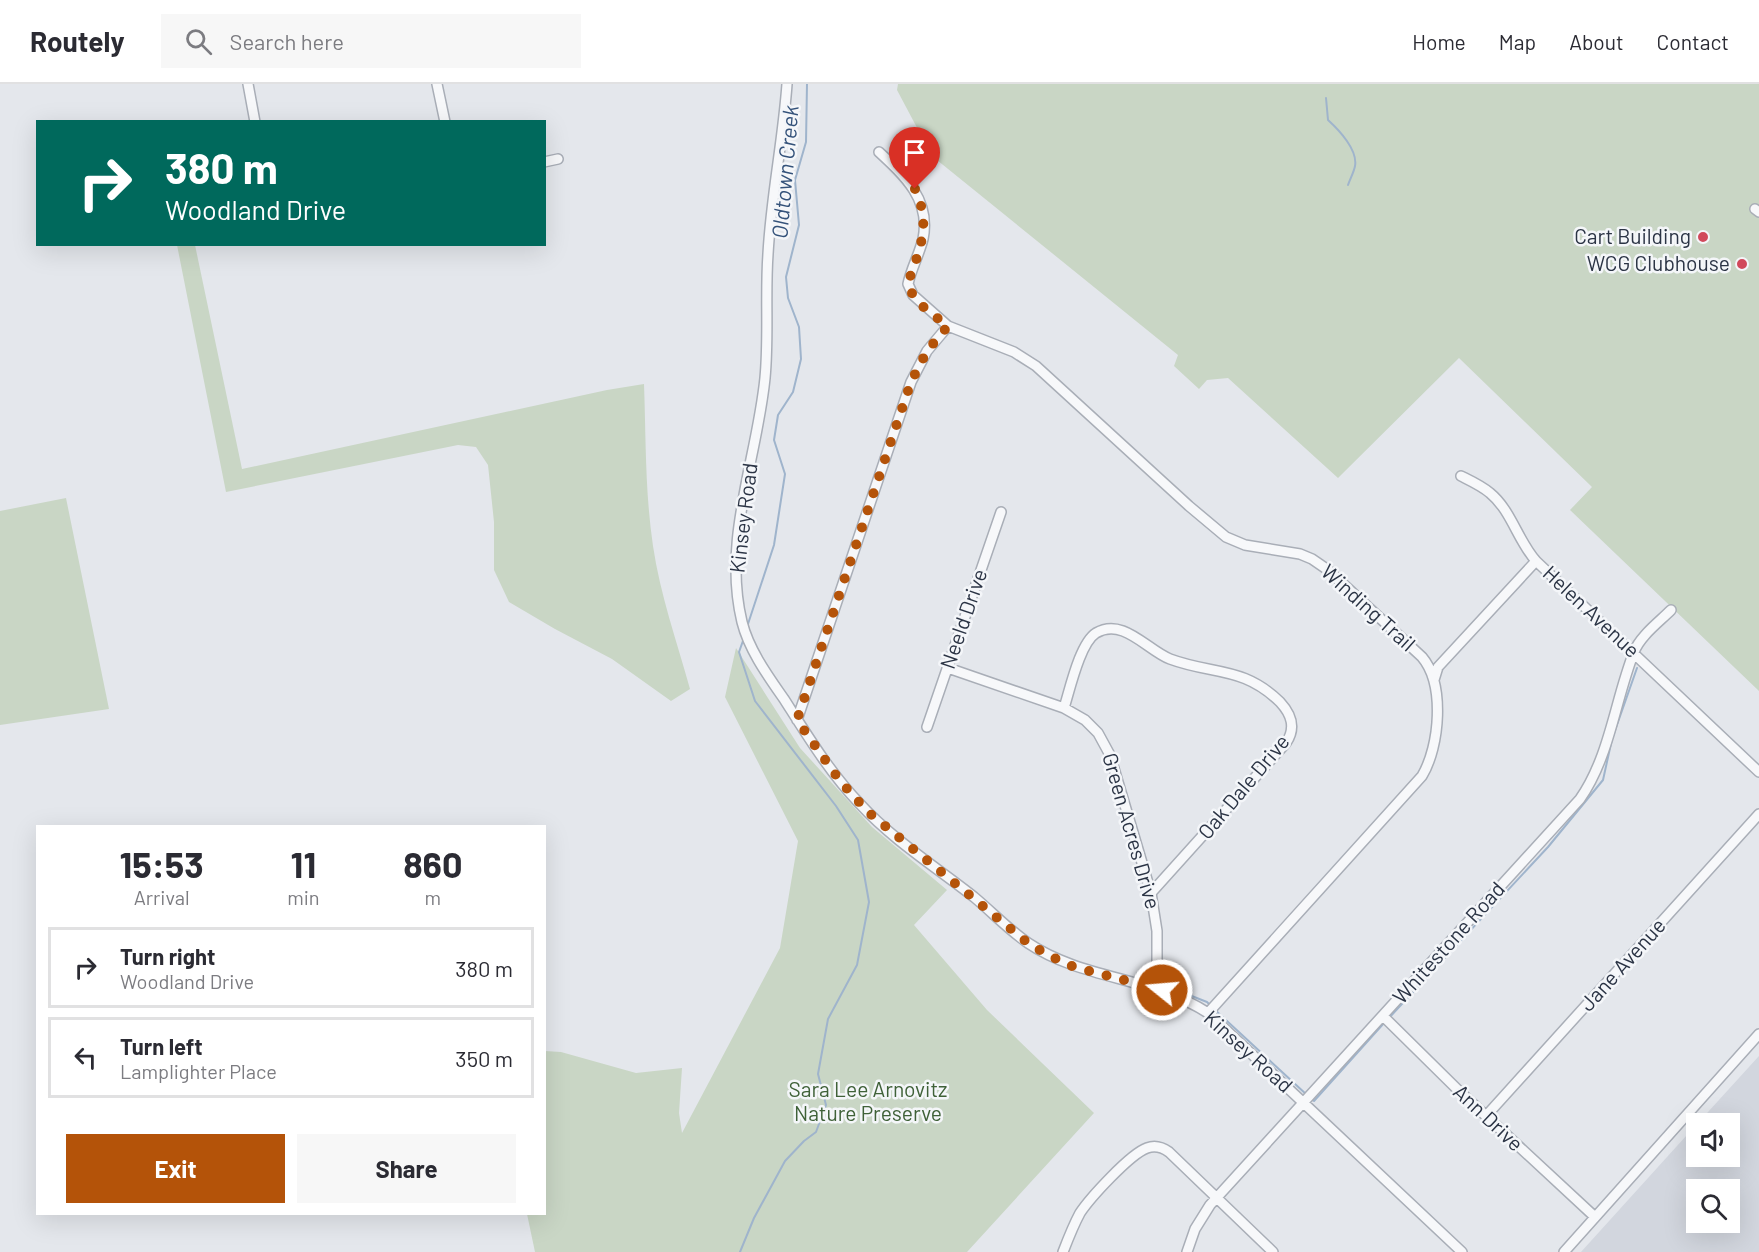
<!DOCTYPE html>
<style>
body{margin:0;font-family:Barlow,sans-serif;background:#f7f7f7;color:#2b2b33;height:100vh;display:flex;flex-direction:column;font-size:22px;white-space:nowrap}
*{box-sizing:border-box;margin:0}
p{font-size:20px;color:#7c7c81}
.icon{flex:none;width:33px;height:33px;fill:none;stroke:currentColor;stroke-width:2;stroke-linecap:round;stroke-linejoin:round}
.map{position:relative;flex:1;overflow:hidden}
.drawer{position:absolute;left:36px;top:741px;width:510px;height:390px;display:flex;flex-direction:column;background:#fff;border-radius:0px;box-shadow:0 6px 24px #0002}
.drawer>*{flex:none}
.top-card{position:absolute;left:36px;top:36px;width:510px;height:126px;border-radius:0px;box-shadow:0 6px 24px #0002;background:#00695c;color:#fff;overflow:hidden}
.tools{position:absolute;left:1686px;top:1029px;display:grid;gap:12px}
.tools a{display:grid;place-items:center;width:54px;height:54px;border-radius:0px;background:#fff;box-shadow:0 6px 24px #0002;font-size:30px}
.pin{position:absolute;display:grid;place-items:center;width:51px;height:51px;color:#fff;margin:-62px -26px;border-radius:50% 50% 50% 0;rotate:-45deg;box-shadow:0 0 6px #0007}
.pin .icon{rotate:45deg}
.me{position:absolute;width:66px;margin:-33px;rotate:287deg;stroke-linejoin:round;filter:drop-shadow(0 0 4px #0008)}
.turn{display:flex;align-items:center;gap:21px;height:126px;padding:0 30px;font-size:27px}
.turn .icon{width:78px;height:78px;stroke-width:2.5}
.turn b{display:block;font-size:42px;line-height:51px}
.eta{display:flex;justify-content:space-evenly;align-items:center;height:102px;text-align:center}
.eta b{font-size:36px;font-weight:700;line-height:42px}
.button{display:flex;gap:12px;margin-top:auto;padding:12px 30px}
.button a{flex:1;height:69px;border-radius:0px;background:#b45309;color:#fff;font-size:24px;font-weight:700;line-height:69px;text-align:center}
.button a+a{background:#f7f7f7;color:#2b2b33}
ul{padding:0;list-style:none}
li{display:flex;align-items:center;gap:18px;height:81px;margin:0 12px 9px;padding:0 18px;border:3px solid #e1e1e2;border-radius:0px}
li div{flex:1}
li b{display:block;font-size:22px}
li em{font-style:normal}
header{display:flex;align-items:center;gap:36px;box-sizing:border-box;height:84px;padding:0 30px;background:#fff;border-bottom:2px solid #e1e1e2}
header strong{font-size:28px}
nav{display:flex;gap:33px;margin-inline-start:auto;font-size:21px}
.search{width:420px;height:54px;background:#f7f7f7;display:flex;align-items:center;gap:15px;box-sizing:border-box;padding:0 21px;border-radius:0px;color:#7c7c81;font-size:22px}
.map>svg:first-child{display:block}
.built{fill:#d2d6de;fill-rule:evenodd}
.green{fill:#c9d6c5}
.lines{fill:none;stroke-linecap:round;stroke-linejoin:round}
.stream{stroke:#9fb4cc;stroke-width:2}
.minor-casing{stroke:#a9aeb7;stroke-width:12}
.minor{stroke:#f7f8fa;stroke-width:9}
.route{stroke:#b45309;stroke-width:10;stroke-dasharray:0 18}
.poi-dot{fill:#d1495b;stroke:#f4f6f9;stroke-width:2}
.labels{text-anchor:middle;stroke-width:5;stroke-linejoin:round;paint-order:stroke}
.poi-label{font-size:21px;fill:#2b3445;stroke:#f4f6f9;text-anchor:end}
.street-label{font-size:21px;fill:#2b3445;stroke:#f4f6f9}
.park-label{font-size:21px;fill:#3f6138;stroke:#f4f6f9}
.water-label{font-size:22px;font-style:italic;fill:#34527a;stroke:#f4f6f9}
</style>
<header>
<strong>Routely</strong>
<div class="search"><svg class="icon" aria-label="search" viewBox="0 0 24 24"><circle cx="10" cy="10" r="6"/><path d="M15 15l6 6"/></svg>Search here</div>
<nav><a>Home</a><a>Map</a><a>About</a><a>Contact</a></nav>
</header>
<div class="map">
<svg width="1759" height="1168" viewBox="0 0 1759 1168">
<rect width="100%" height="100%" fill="#e4e7ec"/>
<path class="built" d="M1759 972V1168H1581L1696 1041V1072H1730V1040L1698 1039ZM1696 1106H1730V1138H1696Z"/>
<path class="green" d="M898 0H1759V607L1570 426 1592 403 1459 274 1338 394 1228 294 1207 296 1199 305 1174 282 1178 271 932 72 897 6Z
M177 161H195L242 385 607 306 644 300C646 354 645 408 653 462 660 510 677 558 690 605L671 617 612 575 555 545 509 518 494 486V438L488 381 476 363 458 361 226 408Z
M66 414 109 625 0 641V427Z
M736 564 800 664 872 743 947 806 914 841 987 926 1094 1029 967 1168H535L527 1130H544L545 967 561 968 636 989 682 984 679 1029 682 1049 780 864 798 757 725 613Z"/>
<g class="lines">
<path class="stream" d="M1326 14 1328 36C1339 46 1358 66 1355 82 1354 88 1350 95 1348 101
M747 543 774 461 785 390 774 356 778 331 793 308 801 275 799 243 788 214 786 193 799 141 795 96 806 58 807 0
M1141 892 1153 897
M1161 900 1207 918 1210 921
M1214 925 1307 1011
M1388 935 1548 763 1603 696 1612 655 1637 584
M1311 1015 1314 1017 1384 939
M740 1168 754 1134 785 1077 804 1057 816 1048 826 1021 818 990 828 935 857 881 869 818 858 756 836 722 755 617 739 568 744 554"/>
<defs>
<path id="minor" d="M248 0 255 38
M437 0 445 38
M787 0C783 57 771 113 768 170 765 211 769 252 765 294 757 375 722 456 742 538 749 566 768 592 784 615 807 651 830 689 860 720 893 756 936 783 974 813 992 828 1009 846 1028 859 1083 896 1153 893 1208 929L1462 1168
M879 68C905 92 931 116 923 155 919 171 911 185 908 200L913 211 948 242 1014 268 1036 282 1189 422 1226 453 1245 461 1300 470 1312 475 1328 486 1422 573C1445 600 1440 662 1422 692L1208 929
M544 78 558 75
M1755 125 1759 128
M1461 392C1471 397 1482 402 1490 409 1511 426 1518 457 1536 477
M948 584 1064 624 1085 636 1098 649 1110 671 1151 809 1157 847V905
M1434 596 1438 583 1536 477 1759 688
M1064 624C1070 605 1080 559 1096 549 1123 533 1147 566 1170 575 1213 591 1243 582 1280 618 1292 631 1296 644 1286 659L1151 809
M797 636 911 298 927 267 948 242
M927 643 1001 428
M1383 932 1458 1006 1595 1133
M1486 1032 1759 730
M1063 1168C1068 1155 1073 1142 1080 1129 1090 1114 1130 1070 1147 1064 1155 1061 1162 1063 1169 1068L1273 1168
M1187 1168 1195 1145 1210 1121 1580 715C1610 672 1615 616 1634 568 1640 552 1659 538 1671 526
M1564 1168 1759 950"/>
</defs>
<use href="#minor" class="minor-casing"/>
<use href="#minor" class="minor"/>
</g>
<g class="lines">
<path class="route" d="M915 105C931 140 921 162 909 196 907 215 934 231 948 242L927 267 911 298 797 636 840 697 868 728 1028 859 1048 871 1074 883 1162 906"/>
</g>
<g class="poi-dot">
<circle cx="1703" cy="153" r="6"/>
<circle cx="1742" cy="180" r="6"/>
</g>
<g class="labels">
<g class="poi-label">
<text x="1691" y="160">Cart Building</text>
<text x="1730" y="187">WCG Clubhouse</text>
</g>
<g class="street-label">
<text transform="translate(744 434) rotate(-83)" y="7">Kinsey Road</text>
<text transform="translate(1368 524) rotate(42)" y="7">Winding Trail</text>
<text transform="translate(1591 528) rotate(43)" y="7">Helen Avenue</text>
<text transform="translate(964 535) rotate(-71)" y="7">Neeld Drive</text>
<text transform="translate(1244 703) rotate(-50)" y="7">Oak Dale Drive</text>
<text transform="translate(1131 747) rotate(74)" y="7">Green Acres Drive</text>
<text transform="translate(1449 859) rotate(-48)" y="7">Whitestone Road</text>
<text transform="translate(1623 881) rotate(-48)" y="7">Jane Avenue</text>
<text transform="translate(1248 968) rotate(42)" y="7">Kinsey Road</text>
<text transform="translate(1488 1034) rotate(43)" y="7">Ann Drive</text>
</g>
<g class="park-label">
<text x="868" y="1013">Sara Lee Arnovitz<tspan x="868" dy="24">Nature Preserve</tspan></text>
</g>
<g class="water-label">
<text transform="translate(785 88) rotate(-85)" y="8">Oldtown Creek</text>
</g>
</g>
</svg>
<div class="tools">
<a><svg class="icon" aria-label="sound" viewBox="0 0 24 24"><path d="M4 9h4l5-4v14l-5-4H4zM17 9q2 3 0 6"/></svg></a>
<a><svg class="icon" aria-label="search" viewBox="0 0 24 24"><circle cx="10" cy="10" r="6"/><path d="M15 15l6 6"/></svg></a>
</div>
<div class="pin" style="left:915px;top:105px;background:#d93025"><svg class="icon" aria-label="arrive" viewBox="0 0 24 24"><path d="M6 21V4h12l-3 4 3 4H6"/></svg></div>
<svg class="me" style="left:1162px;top:906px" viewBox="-20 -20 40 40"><circle r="17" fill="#b45309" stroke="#fff" stroke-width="3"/><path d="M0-11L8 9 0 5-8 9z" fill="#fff"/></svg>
<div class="top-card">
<div class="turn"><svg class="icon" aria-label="right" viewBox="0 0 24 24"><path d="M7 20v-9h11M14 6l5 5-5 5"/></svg><div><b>380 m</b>Woodland Drive</div></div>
</div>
<section class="drawer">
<div class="eta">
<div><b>15:53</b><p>Arrival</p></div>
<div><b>11</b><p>min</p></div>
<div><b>860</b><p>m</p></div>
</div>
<ul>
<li><svg class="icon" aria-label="right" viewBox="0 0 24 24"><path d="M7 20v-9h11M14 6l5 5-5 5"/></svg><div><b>Turn right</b><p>Woodland Drive</p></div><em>380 m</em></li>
<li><svg class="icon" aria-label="left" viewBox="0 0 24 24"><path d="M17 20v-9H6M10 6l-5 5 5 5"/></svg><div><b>Turn left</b><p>Lamplighter Place</p></div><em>350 m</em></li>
</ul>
<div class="button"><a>Exit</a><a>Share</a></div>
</section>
</div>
